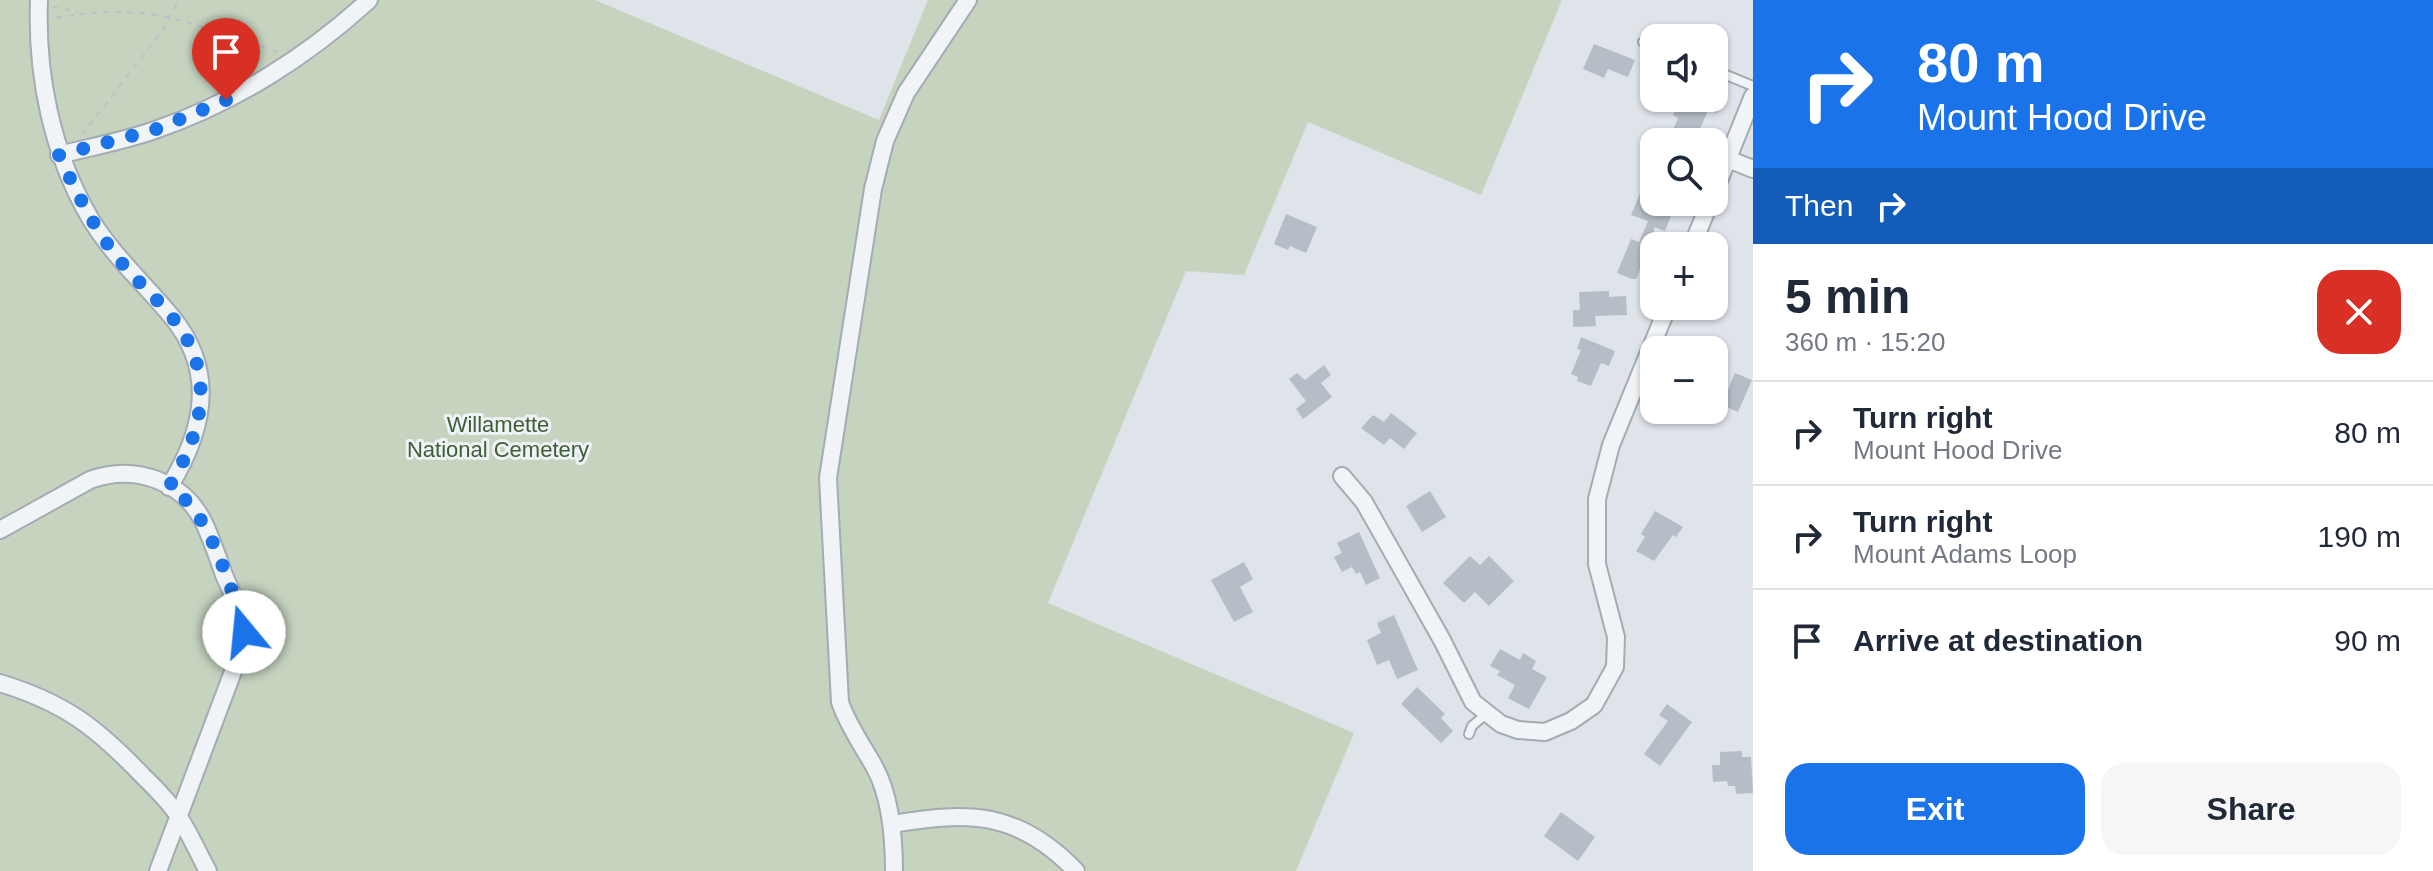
<!DOCTYPE html>
<meta charset="utf-8">
<style>
body{margin:0;font-family:Arial,sans-serif;background:#f6f6f7;color:#1f2937;height:100vh;display:flex;flex-direction:column;font-size:30px;white-space:nowrap}
*{box-sizing:border-box;margin:0}
p{font-size:26px;color:#747a83}
.icon{flex:none;width:44px;height:44px;fill:none;stroke:currentColor;stroke-width:2;stroke-linecap:round;stroke-linejoin:round}
.map{position:relative;flex:1;overflow:hidden}
.panel{display:flex;flex-direction:column;background:#fff;width:680px}
.panel>*{flex:none}
.hud{background:#1a73e8;color:#fff;overflow:hidden}
.tools{position:absolute;left:1640px;top:24px;display:grid;gap:16px}
.tools a{display:grid;place-items:center;width:88px;height:88px;border-radius:16px;background:#fff;box-shadow:0 2px 6px #0004;font-size:40px}
.pin{position:absolute;display:grid;place-items:center;width:68px;height:68px;color:#fff;margin:-82px -34px;border-radius:50% 50% 50% 0;rotate:-45deg;box-shadow:0 0 8px #0007}
.pin .icon{rotate:45deg}
.me{position:absolute;width:88px;margin:-44px;rotate:343deg;stroke-linejoin:round;filter:drop-shadow(0 0 6px #0008)}
.turn{display:flex;align-items:center;gap:28px;height:168px;padding:0 32px;font-size:36px}
.turn .icon{width:104px;height:104px;stroke-width:2.5}
.turn b{display:block;font-size:56px;line-height:68px}
.then{display:flex;align-items:center;height:76px;padding:0 32px;background:#0003;gap:16px;font-size:30px}
.round{display:grid;place-items:center;flex:none;width:84px;height:84px;border-radius:24px;background:#f6f6f7}
.summary{display:flex;align-items:center;justify-content:space-between;height:136px;padding:0 32px}
h1{font-size:48px;font-weight:700;line-height:60px}
.button{display:flex;gap:16px;margin-top:auto;padding:16px 32px}
.button a{flex:1;height:92px;border-radius:24px;background:#1a73e8;color:#fff;font-size:32px;font-weight:700;line-height:92px;text-align:center}
.button a+a{background:#f6f6f7;color:#1f2937}
ul{padding:0;list-style:none}
li{display:flex;align-items:center;gap:24px;height:104px;padding:0 32px;border-top:2px solid #e0e1e3}
li div{flex:1}
li b{display:block;font-size:30px}
li em{font-style:normal}
main{display:flex;flex:1;min-height:0}
.map>svg:first-child{display:block}
.green{fill:#c6d3bf}
.building{fill:#b5bdc6}
.lines{fill:none;stroke-linecap:round;stroke-linejoin:round}
.lane-casing{stroke:#a3abb3;stroke-width:12}
.street-casing{stroke:#a3abb3;stroke-width:20}
.path{stroke:#bcc2c8;stroke-width:2;stroke-dasharray:6 6;stroke-linecap:butt}
.lane{stroke:#f1f4f7;stroke-width:8}
.street{stroke:#f1f4f7;stroke-width:16}
.route{stroke:#1a73e8;stroke-width:14;stroke-dasharray:0 25.2}
.labels{text-anchor:middle;stroke-width:6;stroke-linejoin:round;paint-order:stroke}
.park-label{font-size:22px;fill:#3f5e33;stroke:#eef2f6}
</style>
<main>
<div class="map">
<svg width="1753" height="871" viewBox="0 0 1753 871">
<rect width="100%" height="100%" fill="#dee4e9"/>
<path class="green" d="M0 0H595L879 120 928 0H1562L1481 195 1308 122 1244 275 1186 271 1048 603 1354 733 1296 871H0Z"/>
<path class="building" d="M1594 44 1635 60 1628 77 1608 69 1604 78 1583 69Z
M1680 98H1723L1717 113 1708 110 1696 139 1673 130 1678 118 1673 115Z
M1646 179 1654 182V202H1660L1658 207 1672 213 1665 231 1654 227V256L1651 262 1644 259 1636 279H1632L1617 273 1631 239 1639 242 1648 221 1631 215Z
M1286 214 1317 227 1306 253 1290 246 1288 250 1274 244Z
M1609 291V297L1626 296 1627 315 1595 316 1596 326 1573 327V310H1580L1579 292Z
M1581 337 1615 351 1609 366 1601 363 1591 386 1577 381 1578 377 1571 374 1581 350 1577 349Z
M1324 365 1331 375 1321 383 1332 397 1303 419 1296 409 1306 401 1289 379 1297 373 1305 380Z
M1735 373 1752 380 1738 412 1722 405Z
M1391 413 1417 433 1404 449 1390 438 1384 445 1361 428 1373 415 1384 422Z
M1430 491 1446 517 1422 532 1406 506Z
M1655 511 1683 527 1676 537 1673 535 1654 561 1636 551 1645 537 1641 534Z
M1359 532 1380 578 1366 585 1360 572 1356 574 1352 567 1342 572 1334 557 1342 553 1337 543Z
M1470 556 1480 565 1489 556 1514 581 1489 606 1475 592 1464 603 1443 583Z
M1244 562 1253 579 1240 587 1253 612 1234 622 1211 580Z
M1394 615 1418 670 1397 679 1389 660 1377 665 1367 640 1381 633 1377 623Z
M1500 649 1520 660 1523 653 1536 661 1532 669 1547 677 1529 709 1508 698 1515 685 1497 675 1500 671 1490 666Z
M1417 687 1445 714 1441 718 1453 731 1441 743 1401 704Z
M1667 704 1692 722 1660 766 1644 754 1668 721 1659 715Z
M1742 751V757H1751L1753 793 1736 794 1735 786H1728L1727 781 1713 782 1712 765H1720V752Z
M1561 812 1595 837 1578 861 1544 836Z"/>
<g class="lines">
<defs>
<path id="lane" d="M1643 42 1654 47
M1714 70 1753 86
M1469 734 1472 726 1486 714"/>
<path id="street" d="M39 0C36 75 52 153 90 218 113 256 144 283 172 317 217 372 204 431 169 487
M59 155C91 147 124 141 155 130 234 103 308 56 369 0
M1728 159 1753 169
M1714 193 1753 96
M1692 246 1710 202
M1342 476 1364 502 1442 640 1473 702 1501 724 1518 730 1545 732 1571 721 1594 705 1615 667 1616 637 1597 564V499L1611 445 1668 306
M0 530 90 480C134 464 183 480 204 523 212 540 218 558 224 575 234 598 245 619 243 645L158 871
M0 683C65 703 96 727 142 775 155 788 169 801 179 817 190 834 198 853 208 871
M892 824C970 811 1018 811 1076 871
M894 871C894 837 891 798 875 768 863 746 848 726 840 702L828 478 873 189 885 141 906 93 968 0"/>
</defs>
<use href="#lane" class="lane-casing"/>
<use href="#street" class="street-casing"/>
<path class="path" d="M53 7 78 12
M56 18C128 4 203 13 260 62
M238 42 255 44 277 52
M82 135 163 30 179 0"/>
<use href="#lane" class="lane"/>
<use href="#street" class="street"/>
</g>
<g class="lines">
<path class="route" d="M226 100 154 130 59 155C76 191 92 225 117 257 133 278 154 295 171 316 217 371 204 430 169 487 210 511 225 577 243 620L244 632"/>
</g>
<g class="labels">
<g class="park-label">
<text x="498" y="432">Willamette<tspan x="498" dy="25">National Cemetery</tspan></text>
</g>
</g>
</svg>
<div class="tools">
<a><svg class="icon" aria-label="sound" viewBox="0 0 24 24"><path d="M4 9h4l5-4v14l-5-4H4zM17 9q2 3 0 6"/></svg></a>
<a><svg class="icon" aria-label="search" viewBox="0 0 24 24"><circle cx="10" cy="10" r="6"/><path d="M15 15l6 6"/></svg></a>
<a>+</a>
<a>−</a>
</div>
<div class="pin" style="left:226px;top:100px;background:#d93025"><svg class="icon" aria-label="arrive" viewBox="0 0 24 24"><path d="M6 21V4h12l-3 4 3 4H6"/></svg></div>
<svg class="me" style="left:244px;top:632px" viewBox="-20 -20 40 40"><circle r="19" fill="#fff"/><path d="M0-13L10 11 0 6-10 11z" fill="#1a73e8"/></svg>
</div>
<section class="panel">
<div class="hud">
<div class="turn"><svg class="icon" aria-label="right" viewBox="0 0 24 24"><path d="M7 20v-9h11M14 6l5 5-5 5"/></svg><div><b>80 m</b>Mount Hood Drive</div></div>
<div class="then">Then<svg class="icon" aria-label="right" viewBox="0 0 24 24"><path d="M7 20v-9h11M14 6l5 5-5 5"/></svg></div>
</div>
<div class="summary"><div><h1>5 min</h1><p>360 m · 15:20</p></div><a class="round" style="background:#d93025;color:#fff"><svg class="icon" aria-label="close" viewBox="0 0 24 24"><path d="M6 6l12 12M18 6L6 18"/></svg></a></div>
<ul>
<li><svg class="icon" aria-label="right" viewBox="0 0 24 24"><path d="M7 20v-9h11M14 6l5 5-5 5"/></svg><div><b>Turn right</b><p>Mount Hood Drive</p></div><em>80 m</em></li>
<li><svg class="icon" aria-label="right" viewBox="0 0 24 24"><path d="M7 20v-9h11M14 6l5 5-5 5"/></svg><div><b>Turn right</b><p>Mount Adams Loop</p></div><em>190 m</em></li>
<li><svg class="icon" aria-label="arrive" viewBox="0 0 24 24"><path d="M6 21V4h12l-3 4 3 4H6"/></svg><div><b>Arrive at destination</b></div><em>90 m</em></li>
</ul>
<div class="button"><a>Exit</a><a>Share</a></div>
</section>
</main>
